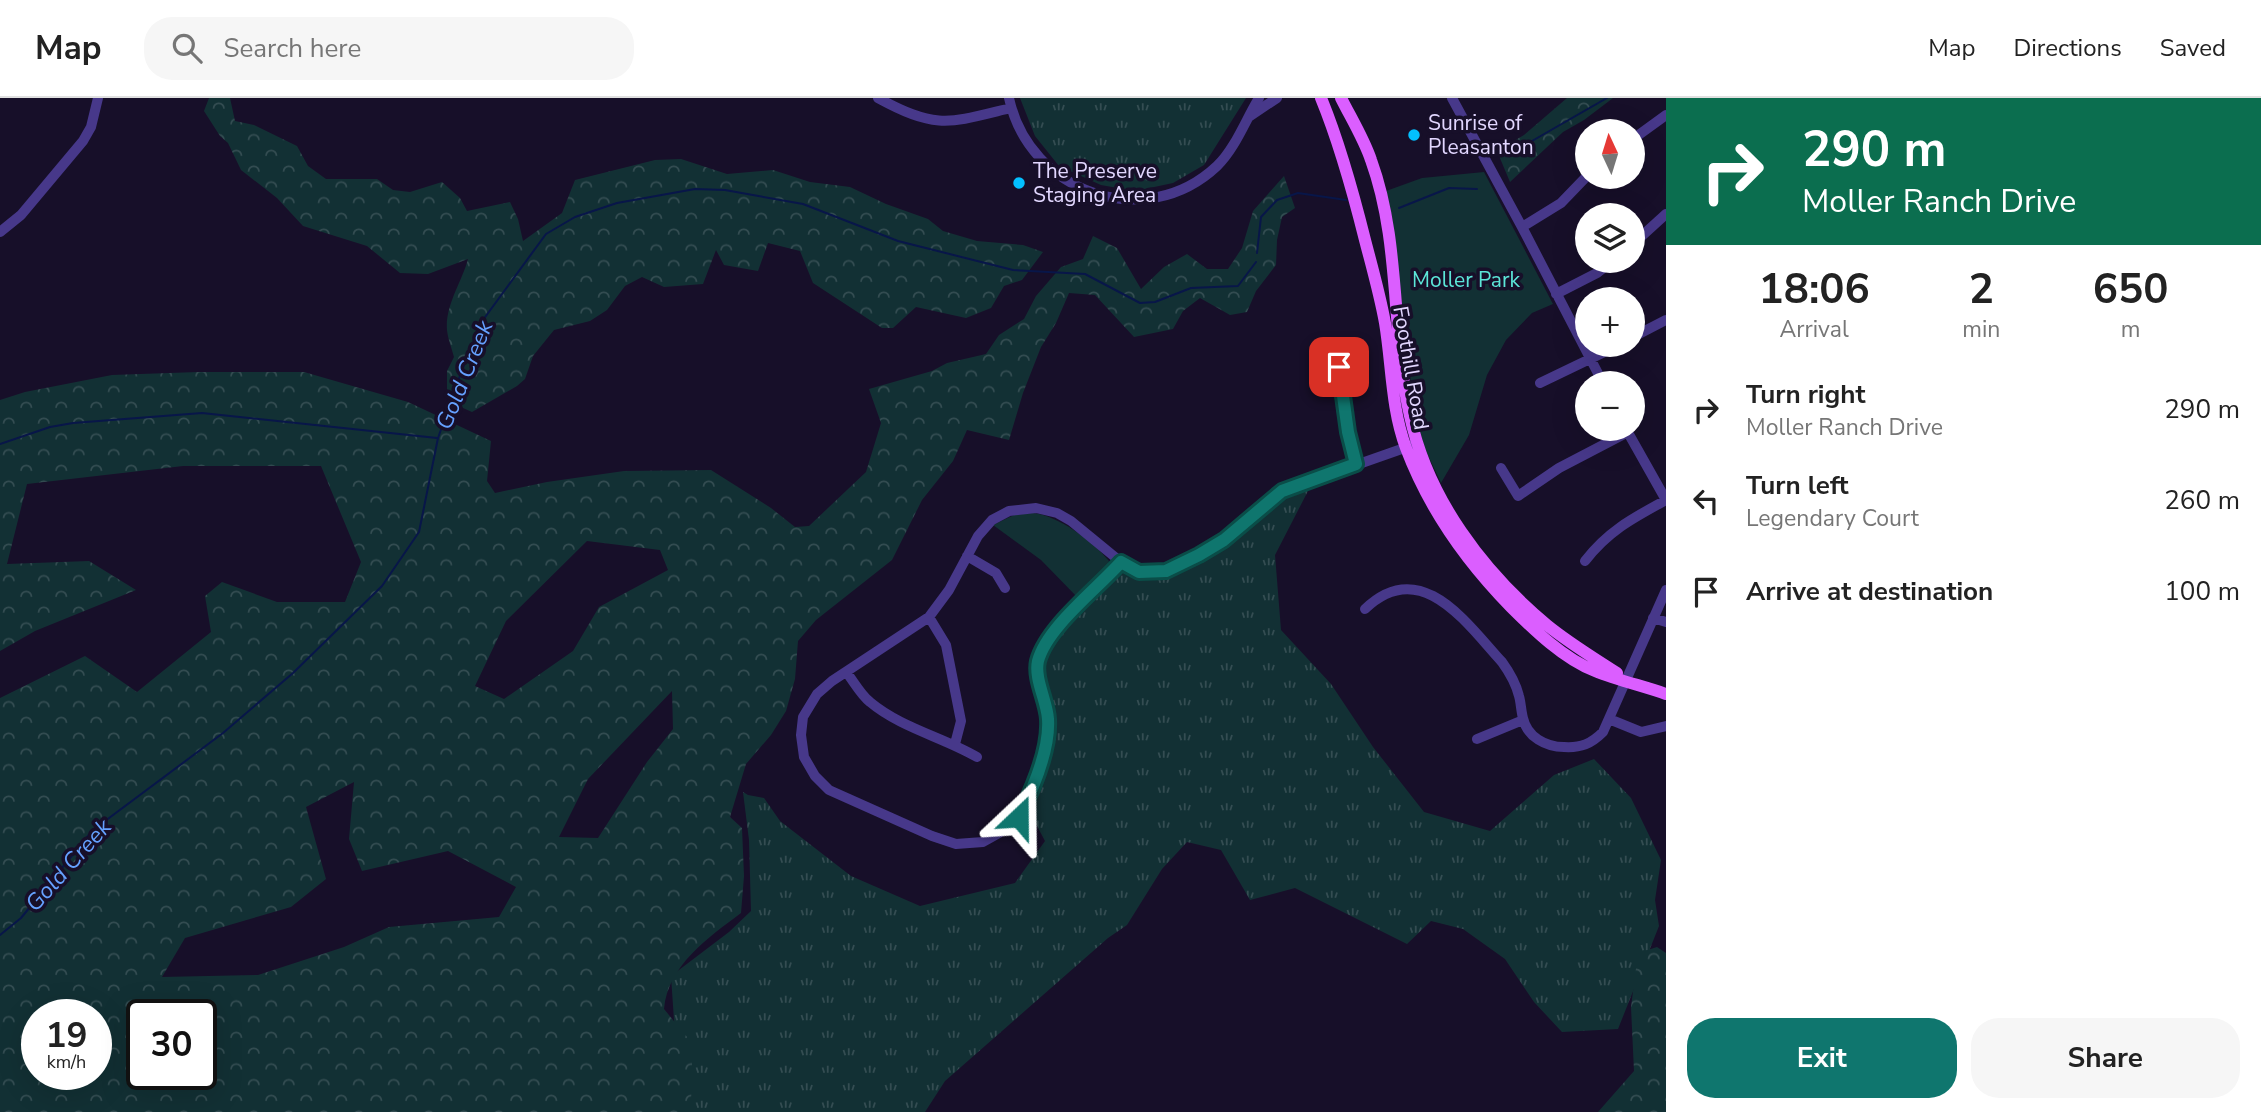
<!DOCTYPE html>
<meta charset="utf-8">
<style>
body{margin:0;font-family:"Nunito Sans",sans-serif;background:#f6f6f6;color:#222;height:100vh;display:flex;flex-direction:column;font-size:26px;white-space:nowrap}
*{box-sizing:border-box;margin:0}
p{font-size:23px;color:#767676}
.icon{flex:none;width:38px;height:38px;fill:none;stroke:currentColor;stroke-width:2;stroke-linecap:round;stroke-linejoin:round}
.map{position:relative;flex:1;overflow:hidden}
.sheet{display:flex;flex-direction:column;background:#fff;width:595px}
.sheet>*{flex:none}
.guide{background:#0b6e4f;color:#fff;overflow:hidden}
.needle{width:46px;rotate:356deg}
.tools{position:absolute;left:1575px;top:21px;display:grid;gap:14px}
.tools a{display:grid;place-items:center;width:70px;height:70px;border-radius:50%;background:#fff;box-shadow:0 7px 28px #0002;font-size:35px}
.speed{position:absolute;left:21px;top:901px;display:flex;gap:14px;font-size:35px;font-weight:700;text-align:center}
.speed>*{display:grid;place-content:center;width:91px;height:91px;border-radius:50%;background:#fff;box-shadow:0 7px 28px #0002;line-height:1}
.speed small{font-size:18px;font-weight:400}
.speed .limit{border:4px solid #111;border-radius:10px;background:#fff;color:#111}
.pin{position:absolute;display:grid;place-items:center;width:60px;height:60px;color:#fff;margin:-30px;border-radius:14px;box-shadow:0 4px 10px #0006}
.me{position:absolute;width:77px;margin:-38px;rotate:23deg;stroke-linejoin:round;filter:drop-shadow(0 0 5px #0008)}
.turn{display:flex;align-items:center;gap:24px;height:147px;padding:0 21px;font-size:32px}
.turn .icon{width:91px;height:91px;stroke-width:2.5}
.turn b{display:block;font-size:49px;line-height:60px}
.eta{display:flex;justify-content:space-evenly;align-items:center;height:119px;text-align:center}
.eta b{font-size:42px;font-weight:700;line-height:49px}
.primary-button{display:flex;gap:14px;margin-top:auto;padding:14px 21px}
.primary-button a{flex:1;height:80px;border-radius:28px;background:#0f766e;color:#fff;font-size:28px;font-weight:700;line-height:80px;text-align:center}
.primary-button a+a{background:#f6f6f6;color:#222}
ul{padding:0;list-style:none}
li{display:flex;align-items:center;gap:21px;height:91px;padding:0 21px}
li div{flex:1}
li b{display:block;font-size:26px}
li em{font-style:normal}
header{display:flex;align-items:center;gap:42px;box-sizing:border-box;height:98px;padding:0 35px;background:#fff;border-bottom:2px solid #e0e0e0}
header strong{font-size:33px}
nav{display:flex;gap:38px;margin-inline-start:auto;font-size:24px}
.search{width:490px;height:63px;background:#f6f6f6;display:flex;align-items:center;gap:18px;box-sizing:border-box;padding:0 24px;border-radius:28px;color:#767676;font-size:26px}
main{display:flex;flex:1;min-height:0}
.map>svg:first-child{display:block}
.grass{fill:url(#grass-tufts)}
.forest{fill:url(#forest-crowns);fill-rule:evenodd}
.green{fill:#123034}
.lines{fill:none;stroke-linecap:round;stroke-linejoin:round}
.stream{stroke:#081649;stroke-width:2}
.minor{stroke:#47388a;stroke-width:10}
.major{stroke:#db5eff;stroke-width:12}
.route-casing{stroke:#0a4d48;stroke-width:18}
.route{stroke:#0f766e;stroke-width:12}
.poi-dot{fill:#03c0ff;stroke:#170f29;stroke-width:2.5}
.labels{text-anchor:middle;stroke-width:7;stroke-linejoin:round;paint-order:stroke}
.poi-label{font-size:21px;fill:#e2d7ff;stroke:#170f29;text-anchor:start}
.park-label{font-size:21px;fill:#5ce6d8;stroke:#170f29}
.street-label{font-size:21px;fill:#e2d7ff;stroke:#170f29}
.water-label{font-size:23px;font-style:italic;fill:#65a1ff;stroke:#170f29}
</style>
<header>
<strong>Map</strong>
<div class="search"><svg class="icon" aria-label="search" viewBox="0 0 24 24"><circle cx="10" cy="10" r="6"/><path d="M15 15l6 6"/></svg>Search here</div>
<nav><a>Map</a><a>Directions</a><a>Saved</a></nav>
</header>
<main>
<div class="map">
<svg width="1666" height="1014" viewBox="0 0 1666 1014">
<defs>
<pattern id="grass-tufts" width="24" height="20" patternUnits="userSpaceOnUse" patternTransform="scale(1.75)"><rect width="24" height="20" fill="#123034"/><path d="M3 7l-1-3M5 7V3M7 7l1-3M15 17l-1-3M17 17v-4M19 17l1-3" fill="none" stroke="#344d52"/></pattern>
<pattern id="forest-crowns" width="20" height="18" patternUnits="userSpaceOnUse" patternTransform="scale(1.75)"><rect width="20" height="18" fill="#123034"/><path d="M2 6a3 3 0 1 1 6 0M12 15a3 3 0 1 1 6 0" fill="none" stroke="#344d52"/></pattern>
</defs>
<rect width="100%" height="100%" fill="#170f29"/>
<path class="grass" d="M1020 0H1246L1204 67 1173 85 1135 93 1101 87 1059 68 1035 38Z
M1307 388 1308 393 1275 457 1281 532 1331 586 1373 649 1424 714 1490 733 1554 677 1594 661 1631 700 1661 762 1655 802 1659 828 1618 931 1562 934 1534 904 1505 861 1463 831 1431 823 1407 846 1295 790 1250 802 1221 752 1187 744 1162 771 1127 827 1108 840 945 983 925 1014H677L678 980 671 878 729 834 751 813 749 742 743 694 748 697 764 700 780 723 851 778 920 808 1015 785 1045 743 1029 713 1049 657 1055 628 1044 570 1052 541 1121 473 1138 479 1158 480 1177 476 1238 439 1276 403Z"/>
<path class="forest" d="M209 0H230L235 23 254 27 297 48 308 68 326 81H377L393 92 410 94 442 84 460 100 467 113 510 104 518 121 523 143 562 115 575 82 655 62 681 61 727 76 773 72 810 84 850 89 886 106 928 121 943 133 977 143 1023 147 1043 154 1022 182 1004 188 991 210 966 220 916 209 893 230H882L813 185 800 153 768 145 758 173 724 167 716 152 703 186 664 189 642 179 625 188 607 212 590 223 554 232 533 258 525 281 517 288 472 314 463 310 447 291V273L454 259C452 251 448 241 447 232 445 207 462 184 468 161L428 176 400 175 367 148 303 128 277 100 241 72 228 45 220 38 204 13Z
M1567 0H1613L1584 22 1563 34 1510 84 1497 53 1524 37Z
M1284 78 1295 110 1282 119 1277 142 1276 167 1256 193 1247 214 1230 217 1200 200 1183 213 1173 231 1134 239 1095 197 1069 195 1056 225 1041 249 1023 295 1009 342 967 332 953 363 922 402 892 462 816 522 798 543 795 581 786 613 771 637 746 666 730 719 742 730 744 778 741 815C708 840 668 867 664 911L692 945V987L690 1014H0V600L85 558 137 594 211 534 205 498 222 484 277 504H345L361 464 321 368H183L27 386 7 466 89 463 136 492 35 533 0 553V302L25 294 112 277 198 274H304L408 304 491 343 487 383 495 395 547 384 624 373 711 372 771 410 795 429 809 428 866 374 881 325 869 291 932 273 947 265 986 256 999 237 1024 221 1036 198 1061 169 1083 161 1093 138 1117 150 1141 191 1164 169 1187 156 1207 171H1228L1242 150 1253 113ZM587 443 660 452 668 472 599 509 573 553 504 601 475 588 506 523ZM672 593 673 631 647 664 598 740 559 739 588 681ZM354 684 349 741 362 773 448 753 516 789 499 819 389 829 344 849 258 877 162 879 185 840 291 809 326 781 306 709ZM96 917V976H37V917ZM201 917V976H142V917Z
M1657 849 1666 855V1014H1598L1634 973 1631 909 1638 855Z"/>
<path class="green" d="M1484 74 1553 206 1532 215 1506 242 1487 277 1469 337 1441 385 1424 349 1419 329 1411 287 1392 119 1386 93 1422 80Z
M1033 415C1059 418 1093 443 1109 463 1106 478 1089 490 1079 501L1041 462 993 427 1014 417Z"/>
<g class="lines">
<path class="stream" d="M1525 47 1607 0
M1399 110 1449 90 1477 91
M1257 155 1261 119 1277 102 1298 95 1346 102
M0 346 50 329 73 325 202 315 437 340
M0 837 21 820 93 732 223 635 293 575 382 488 419 434 438 340 462 272 483 222 546 136 575 119 617 105 695 91 725 92 803 106 898 143 1013 172 1085 176 1140 205 1155 204 1191 190 1238 188 1256 164"/>
<path class="minor" d="M878 0C937 32 949 25 1011 10
M1009 0C1029 94 1145 136 1217 68 1235 51 1246 21 1259 0
M1452 0 1522 129 1603 285
M1250 18 1277 0
M1633 41 1666 17
M1522 129 1561 105 1587 78
M0 134 21 117 83 43 91 29 98 0
M1633 146 1666 116
M1556 196 1597 175 1612 163
M1633 239 1666 222
M1339 269 1348 334 1355 366
M1540 285 1619 247
M1626 331 1666 402
M1501 370 1518 398 1559 370 1628 334
M967 458 996 475 1005 490
M1585 463C1608 433 1633 420 1666 402
M1121 464 1051 535 1037 565 1048 622 1045 647 1037 674 1019 719 1001 734 983 744 956 746 932 738 829 692 815 678 804 659 801 637 803 619 817 596 832 583 929 519 949 492 978 438 992 422 1009 413 1036 410 1057 415 1071 423 1121 464 1139 473H1166L1200 457 1224 442 1282 393 1413 347
M1365 511C1421 457 1467 526 1502 564 1510 575 1516 586 1519 598 1521 605 1521 613 1523 620 1527 639 1546 649 1564 649 1581 650 1591 646 1603 634L1666 492
M929 519 946 547 961 623 955 646
M1653 520 1666 524
M847 575C854 584 861 597 870 604 901 630 943 639 977 659
M1609 621 1641 634 1666 628
M1477 641 1523 622"/>
<path class="major" d="M1321 0C1340 46 1353 94 1365 142 1372 169 1380 197 1385 225 1392 267 1391 310 1406 350 1429 411 1466 463 1511 509 1534 532 1564 561 1595 573 1617 582 1643 588 1666 596
M1341 0C1351 20 1364 41 1371 62 1401 144 1391 234 1410 318 1428 401 1483 474 1547 527 1569 545 1594 560 1617 575"/>
</g>
<g class="lines">
<defs>
<path id="route" d="M1019 719C1032 693 1050 651 1048 621 1047 603 1034 581 1038 563 1047 529 1097 491 1121 464L1139 474 1166 473 1199 457 1224 442 1282 393 1356 366 1348 334 1339 269"/>
</defs>
<use href="#route" class="route-casing"/>
<use href="#route" class="route"/>
</g>
<g class="poi-dot">
<circle cx="1414" cy="37" r="7"/>
<circle cx="1019" cy="85" r="7"/>
</g>
<g class="labels">
<g class="poi-label">
<text x="1428" y="32">Sunrise of<tspan x="1428" dy="24">Pleasanton</tspan></text>
<text x="1033" y="80">The Preserve<tspan x="1033" dy="24">Staging Area</tspan></text>
</g>
<g class="park-label">
<text x="1466" y="189">Moller Park</text>
</g>
<g class="street-label">
<text transform="translate(1411 270) rotate(80)" y="7">Foothill Road</text>
</g>
<g class="water-label">
<text transform="translate(464 277) rotate(-68)" y="8">Gold Creek</text>
<text transform="translate(68 767) rotate(-48)" y="8">Gold Creek</text>
</g>
</g>
</svg>
<div class="tools">
<a><svg class="needle" viewBox="-14 -14 28 28"><path d="M0-13l5 13h-10z" fill="#e53935"/><path d="M0 13l5-13h-10z" fill="#767676"/></svg></a>
<a><svg class="icon" aria-label="layers" viewBox="0 0 24 24"><path d="M12 4l9 5-9 5-9-5zM3 14l9 5 9-5"/></svg></a>
<a>+</a>
<a>−</a>
</div>
<div class="speed"><div>19<small>km/h</small></div><div class="limit">30</div></div>
<div class="pin" style="left:1339px;top:269px;background:#d93025"><svg class="icon" aria-label="arrive" viewBox="0 0 24 24"><path d="M6 21V4h12l-3 4 3 4H6"/></svg></div>
<svg class="me" style="left:1019px;top:719px" viewBox="-20 -20 40 40"><path d="M0-17L14 15 0 8-14 15z" fill="#0f766e" stroke="#fff" stroke-width="4"/></svg>
</div>
<section class="sheet">
<div class="guide">
<div class="turn"><svg class="icon" aria-label="right" viewBox="0 0 24 24"><path d="M7 20v-9h11M14 6l5 5-5 5"/></svg><div><b>290 m</b>Moller Ranch Drive</div></div>
</div>
<div class="eta">
<div><b>18:06</b><p>Arrival</p></div>
<div><b>2</b><p>min</p></div>
<div><b>650</b><p>m</p></div>
</div>
<ul>
<li><svg class="icon" aria-label="right" viewBox="0 0 24 24"><path d="M7 20v-9h11M14 6l5 5-5 5"/></svg><div><b>Turn right</b><p>Moller Ranch Drive</p></div><em>290 m</em></li>
<li><svg class="icon" aria-label="left" viewBox="0 0 24 24"><path d="M17 20v-9H6M10 6l-5 5 5 5"/></svg><div><b>Turn left</b><p>Legendary Court</p></div><em>260 m</em></li>
<li><svg class="icon" aria-label="arrive" viewBox="0 0 24 24"><path d="M6 21V4h12l-3 4 3 4H6"/></svg><div><b>Arrive at destination</b></div><em>100 m</em></li>
</ul>
<div class="primary-button"><a>Exit</a><a>Share</a></div>
</section>
</main>
